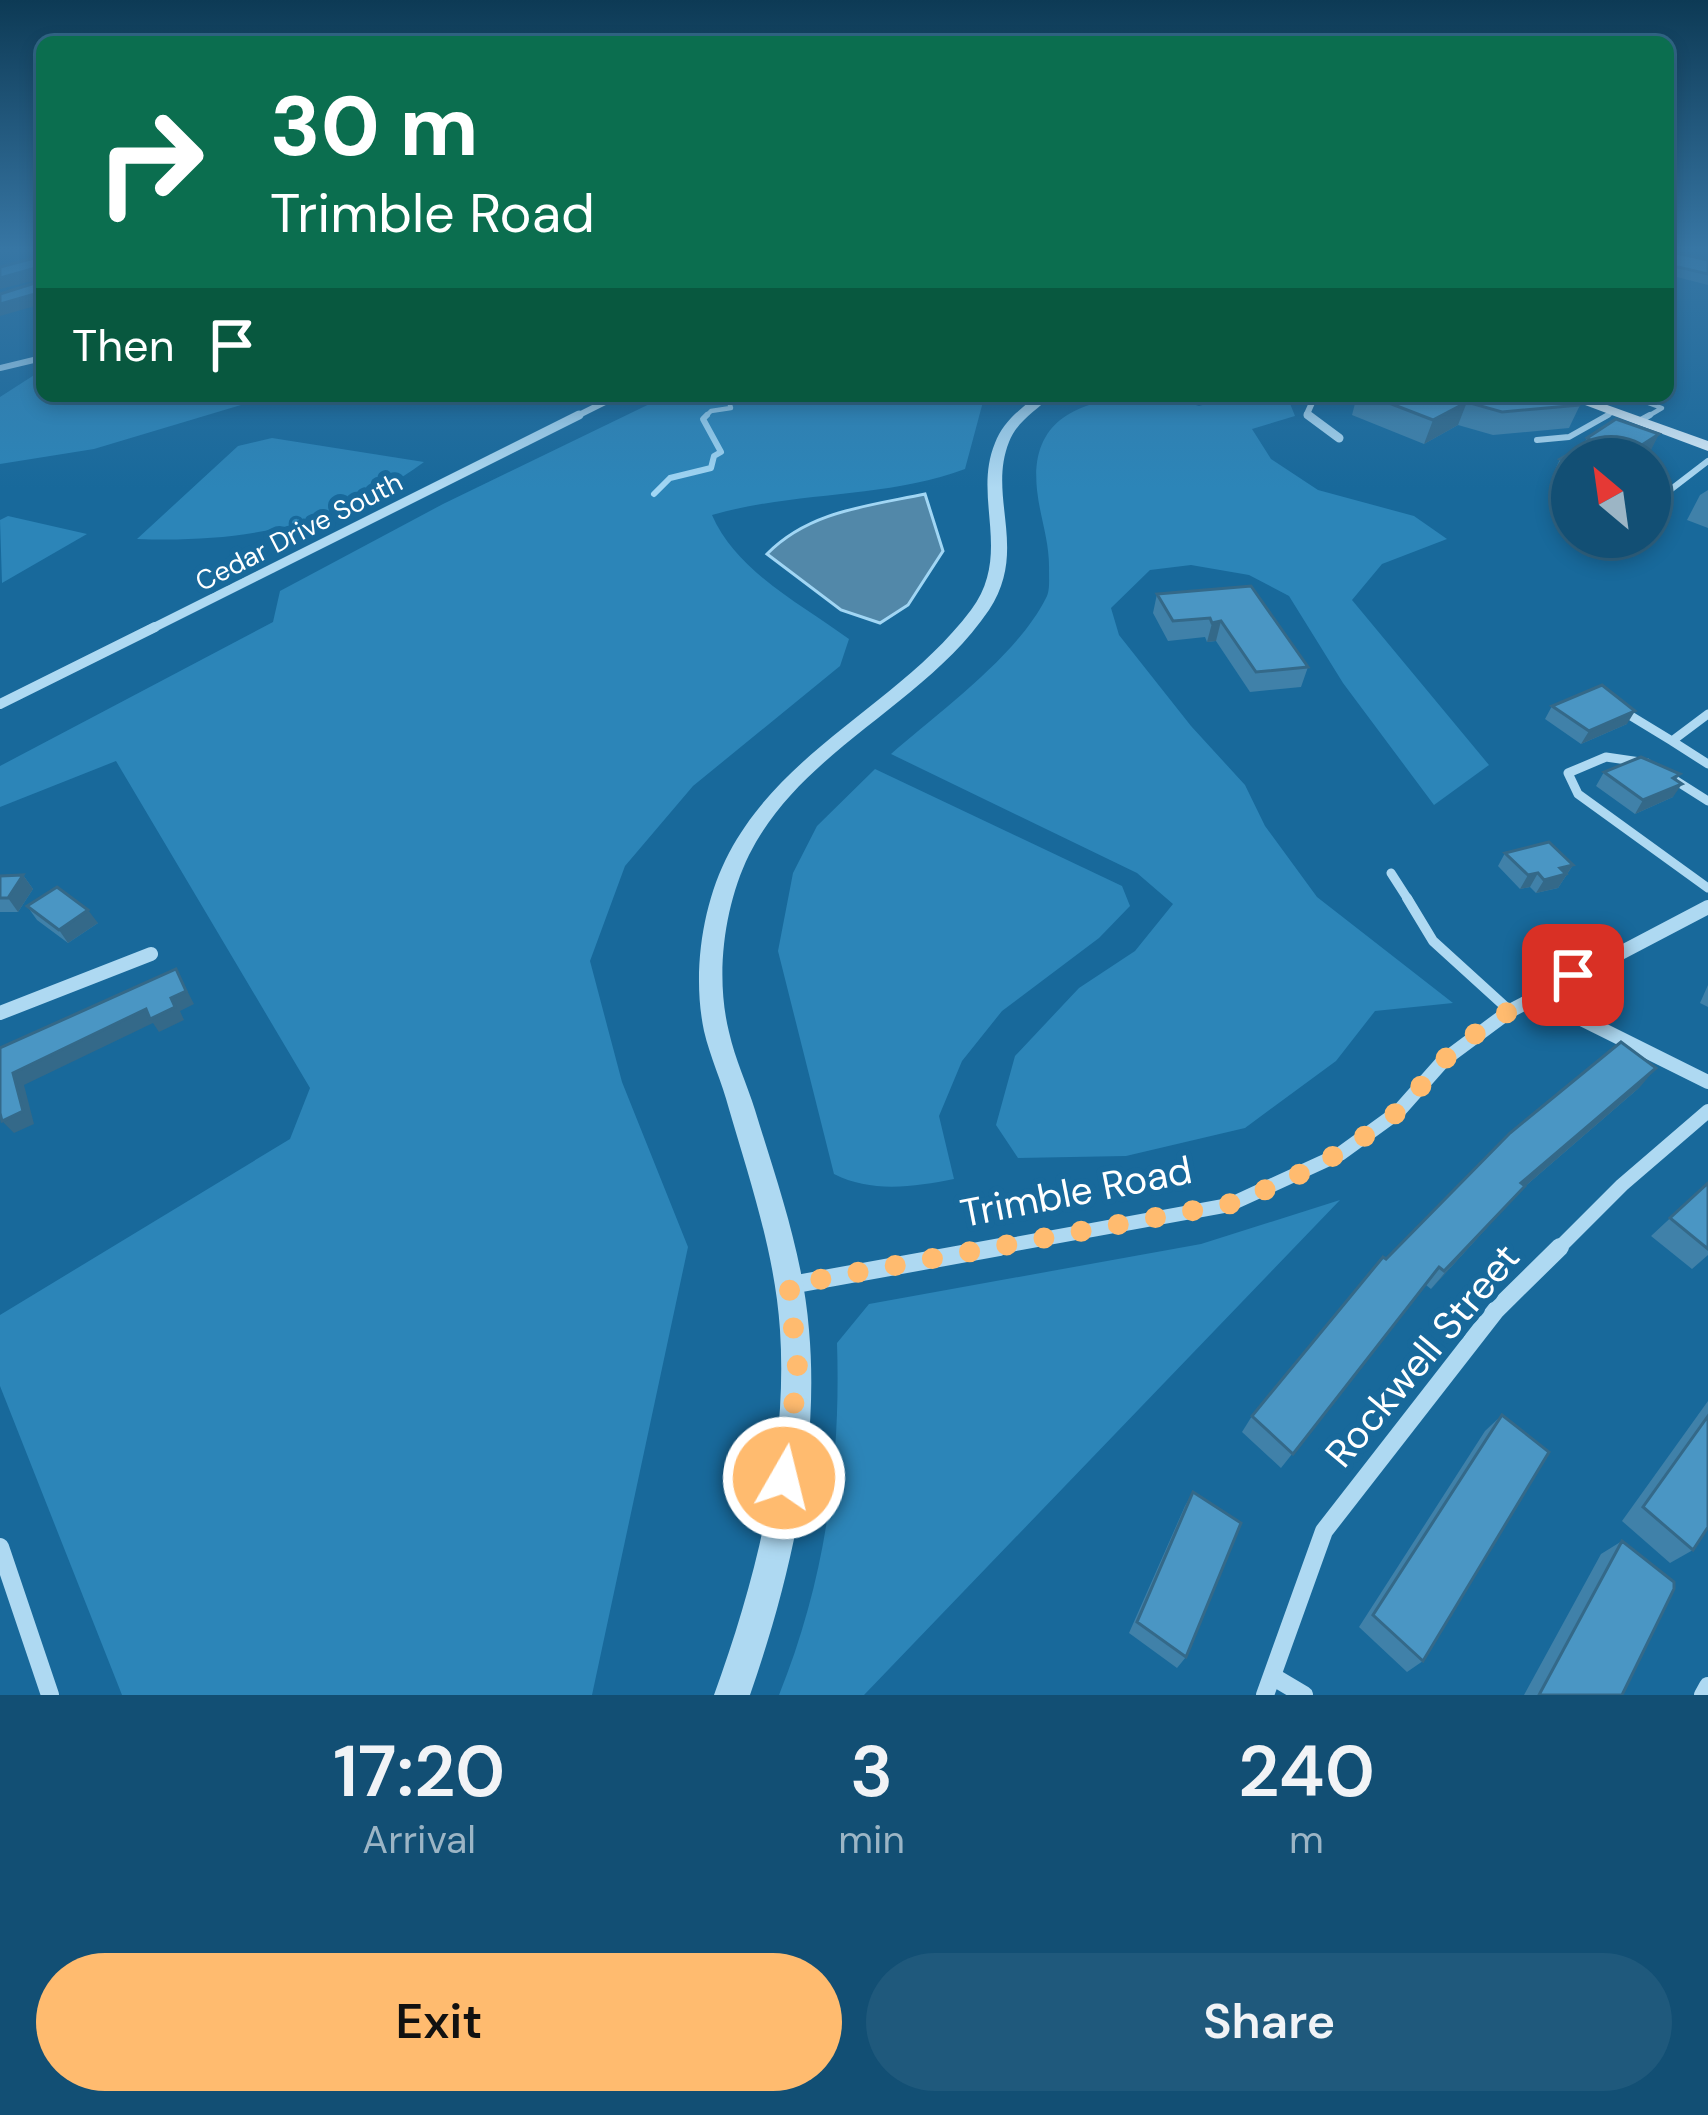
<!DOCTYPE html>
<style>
body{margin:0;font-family:"DM Sans",sans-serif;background:#1f597c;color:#f1f3f6;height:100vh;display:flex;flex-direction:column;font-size:45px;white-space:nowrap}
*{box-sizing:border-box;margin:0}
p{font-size:39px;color:#9cb5c5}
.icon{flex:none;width:66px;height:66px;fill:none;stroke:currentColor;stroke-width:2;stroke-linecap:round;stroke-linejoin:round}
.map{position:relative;height:1695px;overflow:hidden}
.details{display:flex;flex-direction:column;background:#124f74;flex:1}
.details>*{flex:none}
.banner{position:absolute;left:36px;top:36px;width:1638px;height:366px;border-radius:18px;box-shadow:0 6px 18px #0003,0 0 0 3px #316686;background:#0b6e4f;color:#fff;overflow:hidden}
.needle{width:78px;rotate:331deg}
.tools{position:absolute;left:1551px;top:438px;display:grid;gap:24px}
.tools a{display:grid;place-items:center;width:120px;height:120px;border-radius:50%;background:#124f74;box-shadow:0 6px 18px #0003,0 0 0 3px #316686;font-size:60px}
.pin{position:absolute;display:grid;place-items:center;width:102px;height:102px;color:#fff;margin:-51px;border-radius:24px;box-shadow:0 6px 18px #0006}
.me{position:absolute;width:132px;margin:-66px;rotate:8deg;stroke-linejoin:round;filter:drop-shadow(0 0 9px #0008)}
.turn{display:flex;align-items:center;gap:42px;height:252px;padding:0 36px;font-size:54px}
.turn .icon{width:156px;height:156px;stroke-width:2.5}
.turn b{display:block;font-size:84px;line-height:102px}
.then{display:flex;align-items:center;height:114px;padding:0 36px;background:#0003;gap:24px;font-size:45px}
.eta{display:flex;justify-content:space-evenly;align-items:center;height:204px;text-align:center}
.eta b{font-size:72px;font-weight:600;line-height:84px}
.cta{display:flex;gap:24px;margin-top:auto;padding:24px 36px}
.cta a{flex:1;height:138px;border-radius:72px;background:#ffbb6f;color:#111;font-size:48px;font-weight:600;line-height:138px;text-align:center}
.cta a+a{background:#1f597c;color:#f1f3f6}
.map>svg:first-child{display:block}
.green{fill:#2c85b8}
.water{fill:#5288a9;stroke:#a1d6f4;stroke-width:3}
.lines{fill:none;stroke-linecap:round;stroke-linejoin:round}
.stream-far1{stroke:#a1d6f4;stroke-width:4.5}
.stream{stroke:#a1d6f4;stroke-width:6}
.service-far3{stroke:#aed9f2;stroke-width:4.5}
.service-far2{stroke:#aed9f2;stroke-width:6}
.service-far1{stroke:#aed9f2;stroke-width:9}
.service{stroke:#aed9f2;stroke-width:10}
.minor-far4{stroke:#aed9f2;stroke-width:6}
.minor-far3{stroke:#aed9f2;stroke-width:9}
.minor-far2{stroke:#aed9f2;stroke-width:10}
.minor-far1{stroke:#aed9f2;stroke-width:14}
.minor{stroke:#aed9f2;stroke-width:18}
.tertiary{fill:#aed9f2;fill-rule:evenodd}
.secondary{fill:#ddf0fc;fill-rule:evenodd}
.wall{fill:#4081a9}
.shaded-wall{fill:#346989}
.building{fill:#4a96c4;stroke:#346989;stroke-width:3}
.route{stroke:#ffbb6f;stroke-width:21;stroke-dasharray:0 37.8}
.labels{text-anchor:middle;stroke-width:12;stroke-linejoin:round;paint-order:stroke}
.far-street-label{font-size:27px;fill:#fff;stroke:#18699b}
.near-street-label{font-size:39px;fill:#fff;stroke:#18699b}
</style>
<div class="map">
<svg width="1708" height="1695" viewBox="0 0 1708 1695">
<rect width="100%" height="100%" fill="#18699b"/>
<path class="green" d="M42 370V396L261 399 94 449 0 464V397Z
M666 396 984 398 965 469C884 499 794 491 712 515 736 571 801 604 849 639L840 666 693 786 625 866 590 961 622 1082 688 1247 592 1695H122L0 1386V1315L290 1139 310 1088 116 761 0 807V766L273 622 280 591 443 504Z
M1133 396H1166L1199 406 1234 396H1287L1295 416 1252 429 1271 459 1318 490 1414 516 1447 539 1382 564 1352 600 1489 765 1434 805 1343 683 1289 596 1249 575 1191 565 1150 570 1111 608 1119 635 1191 726 1245 785 1265 826 1317 897 1453 1003 1375 1011 1336 1061 1245 1128 1126 1156 1018 1158 996 1125 1015 1056 1079 988 1135 951 1173 904 1137 873 891 754C940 711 1017 656 1046 598 1050 591 1049 580 1049 571 1050 542 1040 518 1037 490 1030 422 1074 403 1133 396Z
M272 438 424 462C337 526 243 543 137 539L238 446Z
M8 516 87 534 2 583 0 520Z
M875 769 1122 886 1130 906 1099 938 1002 1011 962 1061 939 1116 954 1179C914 1187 871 1193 834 1174L778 951 793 873 817 826Z
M1340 1200 864 1695H779C825 1581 841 1465 837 1343L869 1304 1201 1244Z"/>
<path class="water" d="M925 494 943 551 908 605 880 623 841 610 767 554C809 511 868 506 925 494Z"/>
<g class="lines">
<path class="stream-far1" d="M704 418 711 411 731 408 727 396"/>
<path class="stream" d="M654 494 670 478 711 468 714 456 721 452 703 419 707 415"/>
<path class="service-far3" d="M1629 396 1662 408 1645 418
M1603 418 1613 412"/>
<path class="service-far2" d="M1639 421 1650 415
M1537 440 1569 437 1608 415
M1650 492 1661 497 1708 461"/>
<path class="service-far1" d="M1626 713 1672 741
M1708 714 1672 741 1708 764
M1647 763 1606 757 1568 773 1578 794 1708 888
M1667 775 1708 801
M1391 873 1409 901"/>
<path class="service" d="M1407 898 1433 941 1510 1011"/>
<path class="minor-far4" d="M0 368 42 358
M573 418 617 396
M1312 418 1307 414 1315 396"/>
<path class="minor-far3" d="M1308 415 1339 438
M149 630 579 415"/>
<path class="minor-far2" d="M0 704 155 627"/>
<path class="minor-far1" d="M1535 996 1708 1082
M0 1013 151 954
M983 1250 1229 1205 1340 1154 1398 1112 1444 1060 1510 1011 1708 907
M1557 1250 1622 1185 1708 1111"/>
<path class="minor" d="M791 1285 1000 1247
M0 1547 50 1695
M1272 1676 1304 1695
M1265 1695 1324 1531 1496 1310 1560 1247
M1703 1695 1708 1686"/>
<path class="tertiary" d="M1037 396H1051C1036 411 1017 421 1009 442 987 497 1029 550 989 610 924 706 802 749 749 855 724 906 715 976 729 1032 735 1059 747 1084 755 1110 777 1182 803 1254 809 1330 820 1452 790 1580 750 1695H714C756 1580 788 1453 780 1330 775 1254 750 1181 729 1109 722 1082 710 1057 704 1031 692 974 702 904 729 853 785 747 901 703 971 610 1013 554 972 498 995 443 1003 422 1020 409 1037 396Z"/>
<path class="secondary" d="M1561 396H1582L1708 441V451Z"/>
</g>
<path class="wall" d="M1668 251 1708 260V285L1673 276 1668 278Z
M1357 396H1554L1580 405 1569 428 1493 435 1458 425 1424 444 1352 415Z
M1587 438 1650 452 1639 459H1572V486L1552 477 1560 459 1583 446Z
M1708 490V528L1687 520 1700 495Z
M1251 586 1308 667 1301 687 1250 692 1216 641 1207 642 1205 637 1168 641 1153 613 1157 594Z
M1552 706 1627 724 1581 744 1545 719Z
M1604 772 1680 774 1676 780 1673 797 1635 814 1596 786Z
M1505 853 1573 865 1558 888 1536 893 1530 887 1520 889 1498 866Z
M23 875 33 889 18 912H0V876Z
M27 906 98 923 68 943 37 920Z
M1708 985V1007L1700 1003Z
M1640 1087 1523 1188 1431 1289 1426 1285 1281 1468 1242 1432 1252 1416 1386 1259Z
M1708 1183V1255L1692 1269 1651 1236Z
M1708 1401V1527L1693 1550 1670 1563 1622 1521Z
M1502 1415 1423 1661 1407 1672 1359 1627 1485 1431Z
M1193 1492 1186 1657 1177 1668 1129 1633 1185 1506Z
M1622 1541V1695H1524L1601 1554Z"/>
<path class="shaded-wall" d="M1678 267 1673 276 1668 278 1670 269Z
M36 268 41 279 0 289V278Z
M42 292V304L0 316V304Z
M1467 402 1458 425 1424 444 1433 420Z
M1659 434 1650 452 1639 459H1620Z
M1221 621 1216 641 1207 642 1212 623Z
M1635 711 1627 724 1581 744 1589 731Z
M1682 784 1673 797 1635 814 1643 800Z
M1573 865 1558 888 1536 893 1544 880 1560 868Z
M1538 873 1530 887 1520 889 1528 875Z
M23 875 33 889 18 912 8 898Z
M88 910 98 923 68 943 59 930Z
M176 969 194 1004 180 1011 184 1020 159 1032 153 1023 24 1085 34 1124 14 1133 2 1121 13 1073 171 998Z
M1656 1068 1640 1087 1523 1188 1431 1289 1521 1183Z"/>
<path class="building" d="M1668 251 1708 260V274L1678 267 1668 269Z
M42 256V292L0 304V294L41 281 42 273 36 268 0 278V267Z
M1371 396H1554L1580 405 1502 412 1467 402 1433 420Z
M1616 419 1659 434 1620 459H1572V464L1560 459 1592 441 1587 438Z
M1251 586 1308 667 1256 672 1221 621 1212 623 1210 618 1173 621 1157 594Z
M1602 685 1635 711 1589 731 1552 706Z
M1641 757 1680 774 1673 778 1682 784 1643 800 1604 772Z
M1549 842 1573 865 1560 868 1566 874 1544 880 1538 873 1528 875 1505 853Z
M23 875 8 898H0V876Z
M57 887 88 910 59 930 27 906Z
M176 969 186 991 171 998 175 1007 150 1019 146 1009 13 1073 23 1111 2 1121 0 1113V1048Z
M1621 1042 1656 1068 1521 1183 1525 1186 1444 1271 1439 1267 1293 1454 1252 1416 1383 1257 1386 1259 1510 1133Z
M1708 1183V1249L1670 1218Z
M1502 1415 1549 1452 1423 1661 1373 1615Z
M1708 1416V1527L1693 1550 1643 1507Z
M1193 1492 1241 1523 1186 1657 1137 1622Z
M1622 1541 1674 1582V1589L1622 1695H1539Z"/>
<linearGradient id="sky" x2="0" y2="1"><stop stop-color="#0d3a55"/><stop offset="0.51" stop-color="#3776a4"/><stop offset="1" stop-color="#3776a4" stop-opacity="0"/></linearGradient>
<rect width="1708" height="488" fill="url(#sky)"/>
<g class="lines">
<path class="route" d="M784 1478 798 1372 789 1285 1229 1204C1289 1182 1341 1156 1391 1117 1411 1102 1424 1080 1442 1062 1479 1026 1527 1000 1573 975"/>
</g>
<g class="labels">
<g class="far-street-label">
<text transform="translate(299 532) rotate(-27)" y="9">Cedar Drive South</text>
</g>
<g class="near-street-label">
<text transform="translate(1076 1191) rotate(-11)" y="14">Trimble Road</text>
<text transform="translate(1422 1355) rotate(-50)" y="14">Rockwell Street</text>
</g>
</g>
</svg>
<div class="tools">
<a><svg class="needle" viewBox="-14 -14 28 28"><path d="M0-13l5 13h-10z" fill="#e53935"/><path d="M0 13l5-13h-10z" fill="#9cb5c5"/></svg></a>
</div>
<div class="pin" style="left:1573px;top:975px;background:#d93025"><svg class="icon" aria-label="arrive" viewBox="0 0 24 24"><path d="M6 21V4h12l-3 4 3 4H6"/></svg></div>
<svg class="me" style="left:784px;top:1478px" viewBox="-20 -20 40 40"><circle r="17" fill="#ffbb6f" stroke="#fff" stroke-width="3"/><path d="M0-11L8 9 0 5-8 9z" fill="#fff"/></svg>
<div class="banner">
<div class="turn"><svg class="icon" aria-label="right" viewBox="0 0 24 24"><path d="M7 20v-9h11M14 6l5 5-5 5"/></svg><div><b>30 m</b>Trimble Road</div></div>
<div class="then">Then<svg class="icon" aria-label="arrive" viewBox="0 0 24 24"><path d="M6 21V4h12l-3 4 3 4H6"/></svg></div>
</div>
</div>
<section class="details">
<div class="eta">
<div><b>17:20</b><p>Arrival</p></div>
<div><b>3</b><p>min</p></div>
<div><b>240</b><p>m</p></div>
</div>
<div class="cta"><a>Exit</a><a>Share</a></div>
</section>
